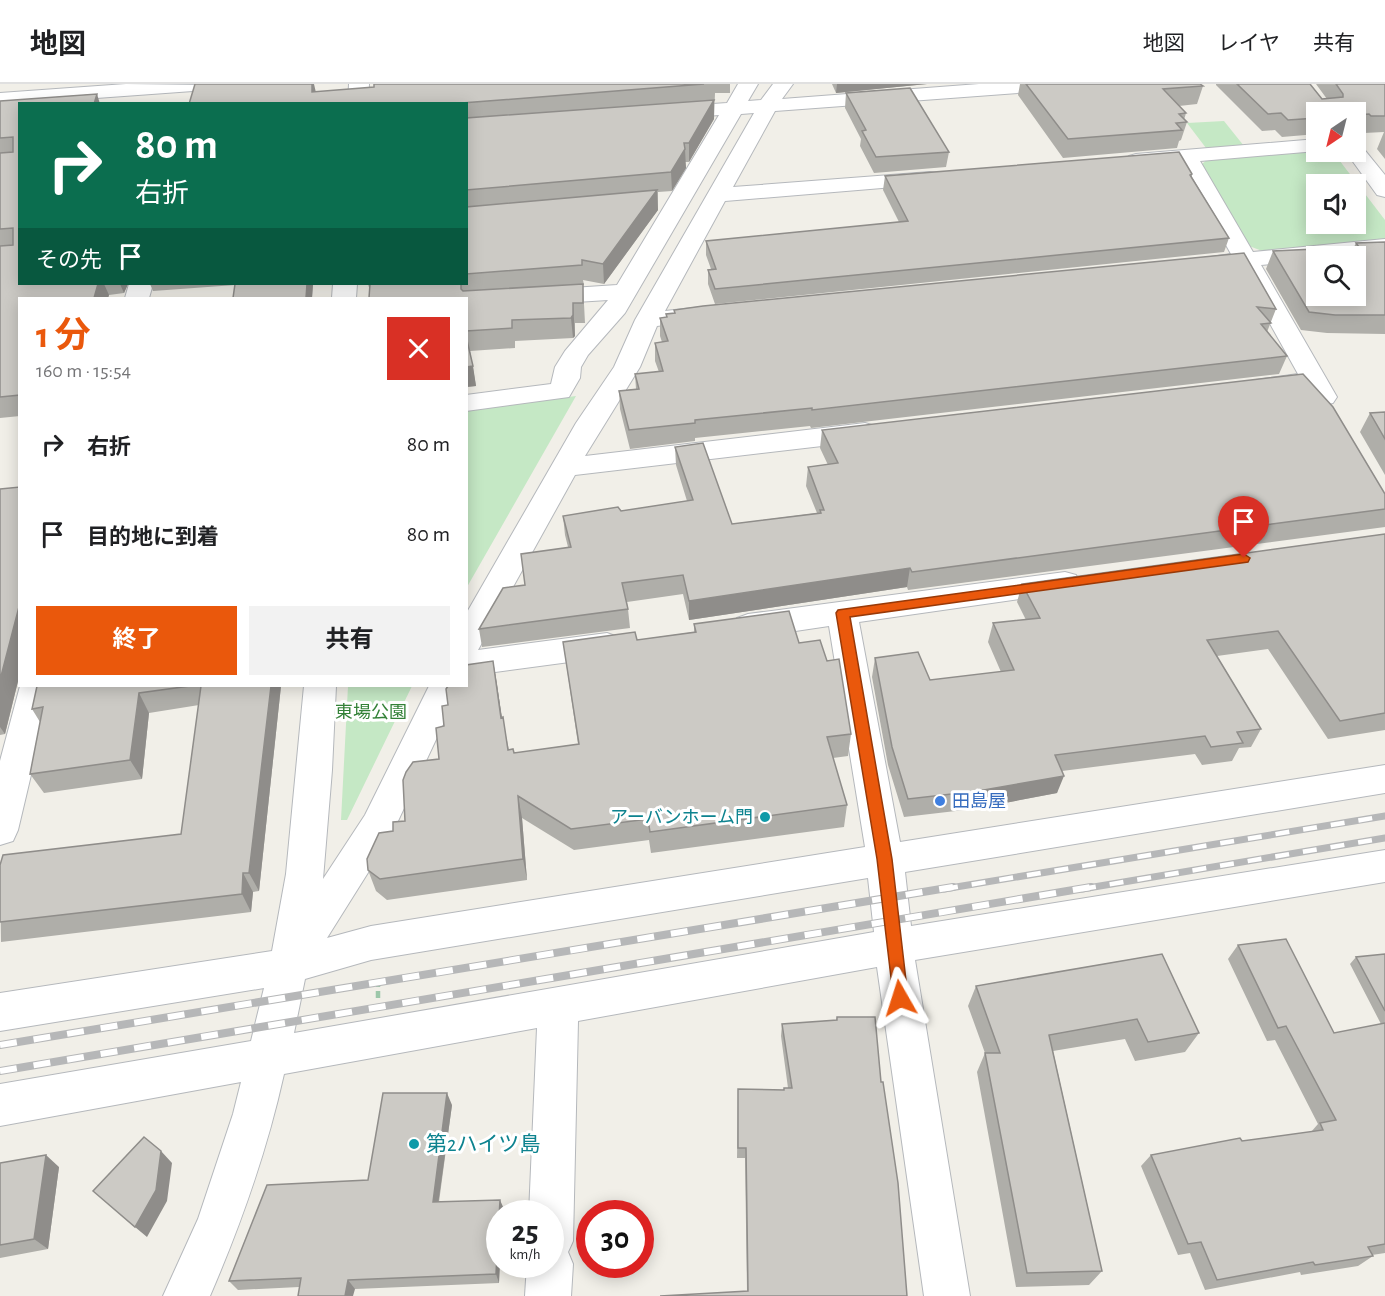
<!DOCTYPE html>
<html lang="ja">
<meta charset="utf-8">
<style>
body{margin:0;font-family:"Alegreya Sans","Noto Sans JP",sans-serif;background:#f2f2f2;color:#202124;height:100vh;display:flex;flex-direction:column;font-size:22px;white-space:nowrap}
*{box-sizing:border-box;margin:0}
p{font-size:20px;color:#757577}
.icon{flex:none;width:33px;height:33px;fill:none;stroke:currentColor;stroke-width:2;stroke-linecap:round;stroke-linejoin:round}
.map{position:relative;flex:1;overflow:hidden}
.panel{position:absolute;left:18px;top:213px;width:450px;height:390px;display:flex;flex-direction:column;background:#fff;border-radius:0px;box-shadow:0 3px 15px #0003}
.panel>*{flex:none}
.guide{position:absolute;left:18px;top:18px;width:450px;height:183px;border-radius:0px;box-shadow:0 3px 15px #0003;background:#0b6e4f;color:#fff;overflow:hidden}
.needle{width:39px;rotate:215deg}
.buttons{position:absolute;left:1306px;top:18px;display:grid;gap:12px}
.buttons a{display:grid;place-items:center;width:60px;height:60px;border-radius:0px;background:#fff;box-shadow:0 3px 15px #0003;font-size:30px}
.speed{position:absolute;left:486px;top:1116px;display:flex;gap:12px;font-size:30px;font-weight:700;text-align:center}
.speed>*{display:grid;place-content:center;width:78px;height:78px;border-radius:50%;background:#fff;box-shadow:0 3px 15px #0003;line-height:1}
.speed small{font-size:15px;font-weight:400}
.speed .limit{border:9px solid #d22;background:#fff;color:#111}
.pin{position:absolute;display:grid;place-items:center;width:51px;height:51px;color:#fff;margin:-62px -26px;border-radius:50% 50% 50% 0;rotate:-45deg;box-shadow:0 0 6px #0007}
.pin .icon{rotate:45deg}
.me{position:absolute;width:66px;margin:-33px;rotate:354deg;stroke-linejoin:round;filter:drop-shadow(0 0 4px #0008)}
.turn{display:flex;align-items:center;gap:21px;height:126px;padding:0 18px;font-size:27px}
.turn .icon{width:78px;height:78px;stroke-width:2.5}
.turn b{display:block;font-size:42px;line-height:51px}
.then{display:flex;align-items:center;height:57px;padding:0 18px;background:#0003;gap:12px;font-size:22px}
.round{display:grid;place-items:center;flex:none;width:63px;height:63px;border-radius:0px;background:#f2f2f2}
.head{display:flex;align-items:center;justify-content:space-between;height:102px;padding:0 18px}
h1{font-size:36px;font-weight:700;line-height:45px;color:#ea580c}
.cta{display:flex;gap:12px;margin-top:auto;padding:12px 18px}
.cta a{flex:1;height:69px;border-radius:0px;background:#ea580c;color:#fff;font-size:24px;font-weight:700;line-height:69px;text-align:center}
.cta a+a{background:#f2f2f2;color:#202124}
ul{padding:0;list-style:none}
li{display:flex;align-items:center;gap:18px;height:90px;padding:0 18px}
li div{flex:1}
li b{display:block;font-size:22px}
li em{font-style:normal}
header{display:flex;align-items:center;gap:36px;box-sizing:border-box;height:84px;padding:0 30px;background:#fff;border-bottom:2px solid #e0e0e0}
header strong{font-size:28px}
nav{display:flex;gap:33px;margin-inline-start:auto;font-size:21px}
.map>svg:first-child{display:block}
.green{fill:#c5e8c5;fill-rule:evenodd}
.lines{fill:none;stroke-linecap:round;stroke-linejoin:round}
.minor-casing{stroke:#b5b8bc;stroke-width:2}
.path{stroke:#9cc7a9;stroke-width:4.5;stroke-dasharray:8 4;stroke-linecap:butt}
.minor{fill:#fff;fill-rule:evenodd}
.rail-far1-casing{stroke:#b6b7b8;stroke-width:7}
.rail-casing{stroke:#b6b7b8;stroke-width:8}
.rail-far1{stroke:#fff;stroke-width:4.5;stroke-dasharray:14;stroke-linecap:butt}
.rail{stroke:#fff;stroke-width:6;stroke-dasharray:17;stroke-linecap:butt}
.wall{fill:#afaea9}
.shaded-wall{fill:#8f8d8a}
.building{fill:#cccac5;stroke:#8f8d8a;stroke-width:1.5;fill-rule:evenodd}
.route{fill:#ea580c;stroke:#983908;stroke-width:1.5}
.shop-dot{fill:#3f7fe0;stroke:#fff;stroke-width:2}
.culture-dot{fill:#0f9aa8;stroke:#fff;stroke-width:2}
.labels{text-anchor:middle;stroke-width:6;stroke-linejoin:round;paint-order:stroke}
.park-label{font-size:18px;fill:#348238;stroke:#fff}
.shop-label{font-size:18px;fill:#366cbe;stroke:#fff;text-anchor:start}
.culture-label{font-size:18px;fill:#0d838f;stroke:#fff;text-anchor:end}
.near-culture-label{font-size:21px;fill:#0d838f;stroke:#fff;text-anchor:start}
</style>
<header>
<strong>地図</strong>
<nav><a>地図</a><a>レイヤ</a><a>共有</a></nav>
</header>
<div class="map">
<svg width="1385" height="1212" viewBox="0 0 1385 1212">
<rect width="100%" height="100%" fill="#f1efe8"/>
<path class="green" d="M1224 37 1244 62 1206 64 1187 39Z
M1317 65V68H1333L1385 136V156L1265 168 1249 162 1202 80 1208 75ZM1317 100H1356V140H1317Z
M576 312 467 503V326Z
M348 602H412L347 736H341Z"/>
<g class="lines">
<defs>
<path id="minor" d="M126 0 203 1 200 5 193 7 0 21V9Z
M349 0H369L368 20H348Z
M738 0H758L748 17 761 16 773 0H793L782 15 979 0H1067L1064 4 1057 6 775 27 733 103 930 88 938 89 941 94 938 99 930 100 725 117 665 227 703 223 712 225 715 230 712 235 657 242 640 283 585 372 865 339 875 342 879 348 875 354 865 357 575 391 478 566 607 549 618 553 623 561 618 569 607 573 466 592V530L576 339 614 283 635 236 754 29 741 30 625 229 588 271 581 283 580 294 569 313 466 327V311L551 300 555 283 565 267 608 216 466 225V214H456L466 211 617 201 719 31 670 35 663 33 660 29 663 25 670 23 727 19Z
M1317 55V67L1200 77 1253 168 1385 155V169L1317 172V176L1261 181 1337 313 1333 319 1324 321 1315 319 1306 305 1265 310 1256 308 1252 302 1256 296 1298 290 1239 184 1205 187 1197 185 1193 180 1197 175 1231 170 1180 79 1136 82 1129 80 1125 76 1129 72 1136 70Z
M1356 62 1363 64 1385 91V113L1377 111 1346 68H1356Z
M129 200H153L149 214H125Z
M333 200H357L356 214H332Z
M1065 488 1076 491 1080 499 1076 507 859 538 900 758 1385 681V709L905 788 911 842 1385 766V798L915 876 970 1212H924L877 883 578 937 573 1157 568 1168 573 1180 571 1212H525L527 1180H550V1130H529L537 944 284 990C267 1067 241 1140 210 1212H163L198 1135 233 1030 241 998 0 1042V1000L251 957 264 904 0 947V909L272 867 286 790 304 602H336L332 686 323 795 365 731 429 602H461L391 752 327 854 371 842 865 763 829 542 748 554 737 550 732 542 737 534 748 530ZM868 794 874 848 294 949 305 895 371 876Z
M20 602H52L18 746 13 757 0 761V677Z"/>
</defs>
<use href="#minor" class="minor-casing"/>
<path class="path" d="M378 895V914"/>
<use href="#minor" class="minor"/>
<defs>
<path id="rail-far1" d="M944 805 1385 732
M1082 805 1385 754"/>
<path id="rail" d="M0 961 953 803
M0 987 1091 803"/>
</defs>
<use href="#rail-far1" class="rail-far1-casing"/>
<use href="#rail" class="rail-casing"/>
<use href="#rail-far1" class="rail-far1"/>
<use href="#rail" class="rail"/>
</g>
<path class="wall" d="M374 0H730V9H715L714 35 689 78H685L686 84 672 107 658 108V126L604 200 583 196 584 201H583L585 239H575V252L573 254 515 257V264L470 267 476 302 466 303V214L370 207 368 200H466V20H189L374 3Z
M832 0H927L836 9Z
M1020 0H1200L1203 2 1197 20 1179 22 1186 29 1184 36 1187 38 1181 56 1179 57 1177 64 1063 74 1018 11Z
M1216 0H1310L1322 15H1327L1316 0H1385V75L1377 65 1384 48 1364 49 1362 47H1356V28H1317V50L1282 53 1275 46 1262 47 1216 1Z
M846 9 949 68 946 83 874 89 860 62 861 55 845 24Z
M97 10 20 200H128L124 209 109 211 108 214H20V332L0 334V17Z
M1192 90V93L1229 154 1224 168 715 220 708 200V186L711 185 706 171V157L899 138 883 106 885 92Z
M1385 158V250L1327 249 1301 246 1266 185 1273 167 1354 163 1356 159Z
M1244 169 1276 225 1267 248 1287 272 1279 290 811 344 810 342 695 354V357L630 365 620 325 619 307 636 305 635 290 659 288 655 277V259L662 258 660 252V234L667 233 666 230 674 229V226Z
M150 200H313L312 214 235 201 153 207Z
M1385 328V391L1360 348 1370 329Z
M822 346 1385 410V443L908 506 907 503 689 536 683 510 627 518 628 525 630 544 482 563 479 545 525 501 568 463 565 451 563 432 621 427 687 417 676 381 675 363 732 440 817 429 806 402 808 383 828 381 820 364Z
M20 403V589L5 650 0 651V405Z
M1385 450V646L1328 655 1268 565 1217 572 1261 645 1251 663 1239 664 1232 677 1202 681 1195 670 1062 687 1057 709 973 725 904 733 888 681 872 593 875 574 930 596 1001 588 988 558 993 539 1026 536 1017 518 1022 500Z
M694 540 799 559 851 650 848 672 833 674 847 721 844 743 651 769 649 756 574 766 522 734 527 796 387 816 376 807 368 786 393 747 405 737 439 675 448 621 493 577 502 633 509 666 514 669 578 660 563 558 637 556 694 548Z
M37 602H281L259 807 253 808 251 828 1 858 0 781 181 750 199 621 149 629 142 695 44 709 30 690 40 638 32 625Z
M1238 861 1334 949 1381 940 1350 880 1356 873 1385 870V1169L1372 1171 1373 1172 1358 1182 1301 1191 1300 1188 1205 1206 1190 1169 1178 1171 1141 1082 1151 1071 1311 1048 1318 1040 1275 956 1267 957 1228 875Z
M1162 870 1199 949 1185 968 1135 977 1125 955 1053 967 1102 1187 1089 1201 1016 1203 977 988 985 969 968 922 976 902Z
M837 933 881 998 907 1212 747 1207 745 1074H737L738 1005 783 1006 788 1004 781 952 782 940 836 936Z
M452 1021 439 1118 504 1125V1130H500L499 1199 355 1205 299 1203 238 1206 229 1197 368 1096Z
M0 1079 59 1083 48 1165 0 1174Z"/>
<path class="shaded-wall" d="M310 0H314L317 13 316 20Z
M837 0H927L836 9Z
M97 10 100 20H94Z
M714 16V35L689 78V59Z
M685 65 686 84 672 107 671 88Z
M657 106 658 126 604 200 603 180Z
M98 200H104L109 211 108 214H94Z
M120 200H128L124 209Z
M307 200H313L312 214H306Z
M573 219 575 252 573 254 571 234Z
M473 282 476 302 466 303V283Z
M910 484 907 503 689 536V517Z
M20 519V589L5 650 0 643V596Z
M493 577 497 600 505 656 501 634Z
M271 602H281L259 807 249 789Z
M139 609 149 629 142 695 130 676Z
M1064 692 1057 709 973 725 978 707Z
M518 712 522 734 527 796 523 775Z
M243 789 253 808 251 828 242 810Z
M447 1009 452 1021 437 1128 433 1118Z
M161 1067 172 1079 167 1117 147 1153 135 1143Z
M46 1071 59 1083 48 1165 34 1155Z
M500 1116 504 1125V1130H500V1180L499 1199 496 1190Z
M348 1196 355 1205 353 1212H345Z"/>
<path class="building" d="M195 0H312V8L374 3V0H704L462 19V20H189Z
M1026 0H1200L1203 2 1163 5 1186 29 1179 30 1187 38 1176 39 1182 46 1068 55Z
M1237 0H1310L1322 15 1343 13V10L1336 0H1385V32H1371L1369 30 1356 31V28H1317V34L1288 36 1281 29 1268 30Z
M910 4 949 68 876 73 862 47 866 46 846 9Z
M97 10 94 20H20V200H98L94 214H20V311L0 313V162L13 161V144L0 145V69L13 68V53L0 54V17Z
M714 16 689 59H684L685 65 671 88 466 106V34Z
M1179 68 1192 90 1190 91 1229 154 715 205 708 186 716 185 706 157 908 137 885 92Z
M657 106 603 180 582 176V181L466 190V123Z
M1385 158V231H1335L1309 228 1273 167 1359 163 1356 159ZM1317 172H1356V212H1317Z
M1244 169 1276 225 1257 223 1271 239 1261 240 1287 272 812 326V324L695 336V339L629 346 619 307 639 305 635 290 663 287 655 259 668 257 660 234 667 233 666 230 675 229 674 226 703 222Z
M235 200H307L306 214H233Z
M370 200H461V205L463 207 583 200V219H573V231L571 234 512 236V244L466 247V214H369Z
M466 252 473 282 466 283Z
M1303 290 1333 323 1385 410V425L912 488 910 484 689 517 683 491 622 499 628 525 479 545 503 504 525 501 521 470 571 463 563 432 618 423 621 427 693 416 675 363 703 359 732 440 821 429 820 426H824L808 383 838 379 822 346Z
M1385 328V355L1370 329Z
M20 403V519L0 596V405Z
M1385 450V629L1340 637 1278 547 1207 556 1261 645 1237 648 1243 659 1211 663 1205 652 1055 671 1064 692 978 707 908 715 892 663 875 574 918 568 930 596 1014 586 993 539 1040 534 1022 500Z
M789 527 799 559 820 556 827 577 839 575 851 650 827 653 847 721 650 748 648 735 571 745 518 712 523 775 380 795 368 786 367 775 379 749 393 747V738L405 737 403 696 406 688 413 678 439 675 436 644 444 642 442 622 448 621 446 605 448 602H466V581L493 577 501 634 503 633 508 666 513 665 514 669 579 660 563 558 635 548 637 556 696 548 694 540Z
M37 602H190L139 609 130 676 30 690 43 623 32 625Z
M201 602H271L249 789H243L242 810 0 838V781L3 771 181 750Z
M1286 855 1334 949 1385 939V1160L1368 1163 1373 1172 1315 1181 1313 1178 1217 1196 1201 1158 1188 1160 1151 1071 1240 1054 1242 1057 1323 1046 1320 1039 1336 1036 1286 942 1278 944 1238 861Z
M1162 870 1199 949 1148 958 1137 935 1049 951 1102 1187 1027 1189 985 969H1000L976 902Z
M1385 870V927L1356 873Z
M837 933H875L881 998H883L898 1099 907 1212H660L748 1207 746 1064H738V1005L784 1006V1004H792L782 940 837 936Z
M383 1009H447L433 1118 500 1116 496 1190 348 1196 345 1212H298L301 1194 229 1197 267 1101 368 1096Z
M144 1053 161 1067 156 1106 135 1143 93 1107Z
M46 1071 34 1155 0 1161V1079Z"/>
<path class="route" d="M1244 470 1250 474 1248 478 850 533 892 775 908 914 906 919 900 921 894 919 877 775 836 529 838 526Z"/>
<circle class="shop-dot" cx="940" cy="717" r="6"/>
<g class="culture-dot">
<circle cx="765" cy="733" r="6"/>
<circle cx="414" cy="1060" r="6"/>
</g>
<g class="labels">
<g class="park-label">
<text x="371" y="634">東場公園</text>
</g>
<g class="shop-label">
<text x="952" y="723">田島屋</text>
</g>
<g class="culture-label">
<text x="753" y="739">アーバンホーム門</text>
</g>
<g class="near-culture-label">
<text x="426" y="1067">第2ハイツ島</text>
</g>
</g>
</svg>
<div class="buttons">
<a><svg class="needle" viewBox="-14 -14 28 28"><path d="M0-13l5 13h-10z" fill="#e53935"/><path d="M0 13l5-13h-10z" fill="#757577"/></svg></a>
<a><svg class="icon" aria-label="sound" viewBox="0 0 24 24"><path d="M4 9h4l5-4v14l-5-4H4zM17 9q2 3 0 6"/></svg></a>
<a><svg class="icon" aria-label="search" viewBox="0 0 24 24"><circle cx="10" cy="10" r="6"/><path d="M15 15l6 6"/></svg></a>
</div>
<div class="speed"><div>25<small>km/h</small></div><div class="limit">30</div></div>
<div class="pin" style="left:1244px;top:474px;background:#d93025"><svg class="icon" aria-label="arrive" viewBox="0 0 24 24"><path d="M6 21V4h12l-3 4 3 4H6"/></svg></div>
<svg class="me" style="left:900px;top:914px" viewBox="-20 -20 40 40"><path d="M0-17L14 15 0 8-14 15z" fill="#ea580c" stroke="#fff" stroke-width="4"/></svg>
<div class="guide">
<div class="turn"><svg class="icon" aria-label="right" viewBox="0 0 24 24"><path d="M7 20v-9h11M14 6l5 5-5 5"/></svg><div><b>80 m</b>右折</div></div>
<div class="then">その先<svg class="icon" aria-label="arrive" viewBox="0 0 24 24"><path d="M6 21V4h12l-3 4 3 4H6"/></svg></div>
</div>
<section class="panel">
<div class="head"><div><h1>1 分</h1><p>160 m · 15:54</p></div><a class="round" style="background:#d93025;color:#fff"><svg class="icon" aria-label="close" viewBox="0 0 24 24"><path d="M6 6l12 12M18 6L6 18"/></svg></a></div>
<ul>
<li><svg class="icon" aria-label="right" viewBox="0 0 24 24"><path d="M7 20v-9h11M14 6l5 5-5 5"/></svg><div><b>右折</b></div><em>80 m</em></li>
<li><svg class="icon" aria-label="arrive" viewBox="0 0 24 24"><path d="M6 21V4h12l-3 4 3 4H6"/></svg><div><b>目的地に到着</b></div><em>80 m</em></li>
</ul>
<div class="cta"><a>終了</a><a>共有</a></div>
</section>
</div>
